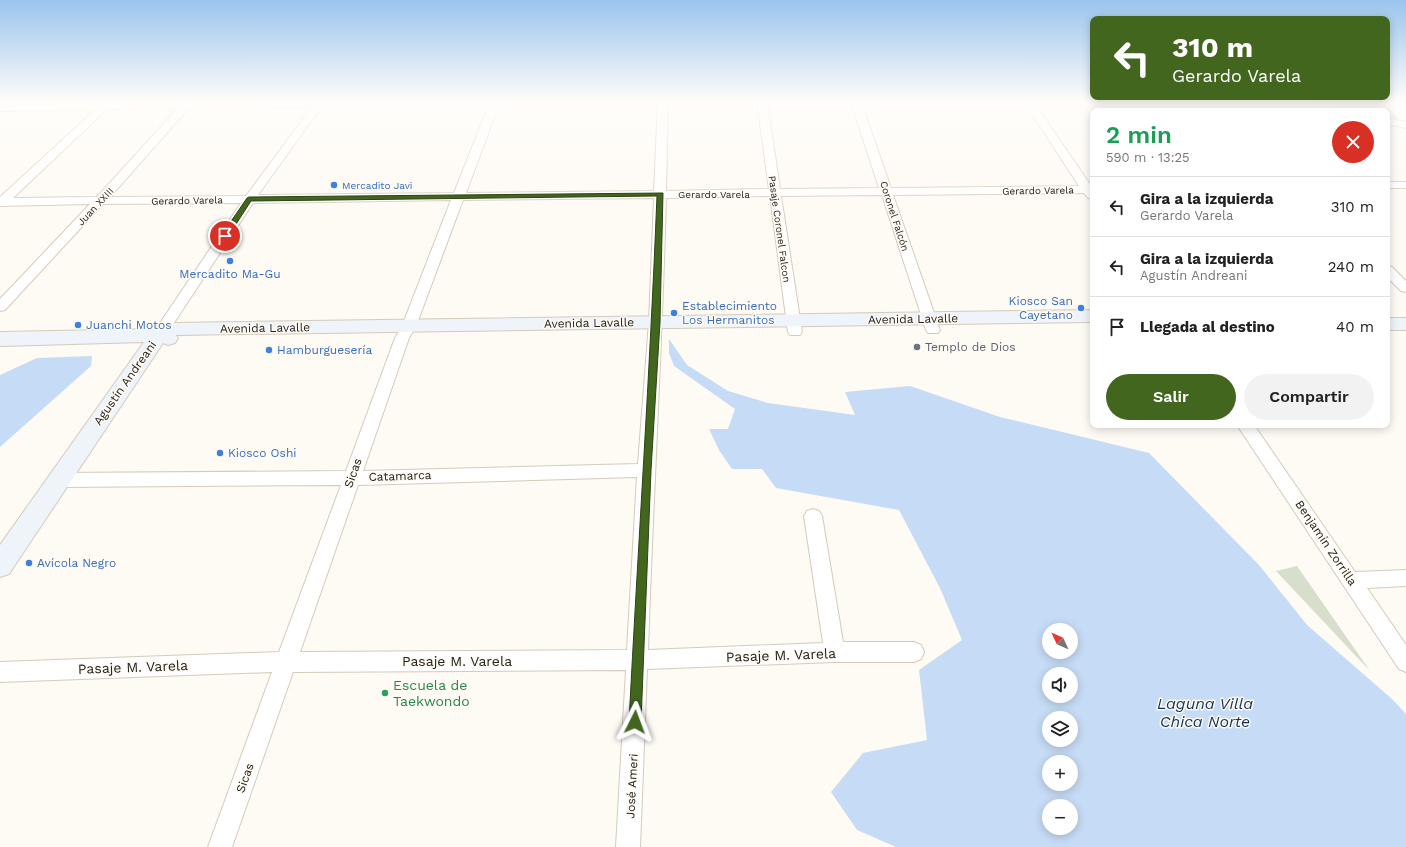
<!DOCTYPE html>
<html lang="es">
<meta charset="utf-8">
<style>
body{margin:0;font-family:"Work Sans",sans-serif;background:#f2f2f2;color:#222;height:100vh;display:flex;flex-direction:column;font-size:15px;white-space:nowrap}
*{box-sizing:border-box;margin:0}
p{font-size:13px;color:#767676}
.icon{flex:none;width:22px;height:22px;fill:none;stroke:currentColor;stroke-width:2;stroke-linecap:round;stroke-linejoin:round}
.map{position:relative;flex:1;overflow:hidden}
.drawer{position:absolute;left:1090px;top:108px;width:300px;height:320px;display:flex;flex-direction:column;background:#fff;border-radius:8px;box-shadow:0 2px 10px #0003}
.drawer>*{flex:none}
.guide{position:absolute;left:1090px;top:16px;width:300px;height:84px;border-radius:8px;box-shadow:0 2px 10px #0003;background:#42661e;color:#fff;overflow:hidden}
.needle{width:26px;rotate:314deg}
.fabs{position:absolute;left:1042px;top:623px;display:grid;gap:8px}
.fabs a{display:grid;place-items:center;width:36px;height:36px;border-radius:50%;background:#fff;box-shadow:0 2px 10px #0003;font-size:20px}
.pin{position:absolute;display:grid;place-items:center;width:34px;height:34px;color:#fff;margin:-17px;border:2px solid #fff;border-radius:50%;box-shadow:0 1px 4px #0007}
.me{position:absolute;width:44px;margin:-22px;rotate:3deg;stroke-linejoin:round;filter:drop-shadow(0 0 3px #0008)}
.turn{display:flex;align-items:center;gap:14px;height:84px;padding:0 16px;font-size:18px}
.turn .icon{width:52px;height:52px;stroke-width:2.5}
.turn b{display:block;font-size:28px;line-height:34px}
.round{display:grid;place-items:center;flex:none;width:42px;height:42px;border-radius:21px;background:#f2f2f2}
.overview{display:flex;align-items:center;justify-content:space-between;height:68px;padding:0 16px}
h1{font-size:24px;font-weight:600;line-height:30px;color:#1e9e55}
.button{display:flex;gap:8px;margin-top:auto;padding:8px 16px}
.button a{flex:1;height:46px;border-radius:24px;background:#42661e;color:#fff;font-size:16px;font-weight:600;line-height:46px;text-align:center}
.button a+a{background:#f2f2f2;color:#222}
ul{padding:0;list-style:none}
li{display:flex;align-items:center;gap:12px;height:60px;padding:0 16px;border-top:1px solid #e0e0e0}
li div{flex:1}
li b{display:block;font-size:15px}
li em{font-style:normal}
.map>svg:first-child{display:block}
.green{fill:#d7dfcc}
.water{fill:#c6dbf5;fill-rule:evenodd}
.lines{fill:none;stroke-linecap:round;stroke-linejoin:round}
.street-casing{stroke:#d4cbbb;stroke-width:2}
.secondary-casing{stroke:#d4cbbb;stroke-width:2}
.street{fill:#fff;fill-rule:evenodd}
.secondary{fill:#eff3fa;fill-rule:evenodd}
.route{fill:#42661e;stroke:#2b4214}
.shop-dot{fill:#3f7fe0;stroke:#fefaf4;stroke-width:1.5}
.worship-dot{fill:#6b7280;stroke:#fefaf4;stroke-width:1.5}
.leisure-dot{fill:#2e9e5b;stroke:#fefaf4;stroke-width:1.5}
.labels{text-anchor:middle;stroke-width:3;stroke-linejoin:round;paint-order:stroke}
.far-shop-label{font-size:10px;fill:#366cbe;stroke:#fefaf4;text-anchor:start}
.far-street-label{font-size:10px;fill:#26221c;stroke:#fefaf4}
.shop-label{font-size:12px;fill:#366cbe;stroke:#fefaf4;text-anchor:start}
.street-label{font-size:12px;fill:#26221c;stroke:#fefaf4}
.worship-label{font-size:12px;fill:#5b616d;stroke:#fefaf4;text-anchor:start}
.near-street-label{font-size:14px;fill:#26221c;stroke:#fefaf4}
.near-leisure-label{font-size:14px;fill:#27864d;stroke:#fefaf4;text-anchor:start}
.near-water-label{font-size:16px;font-style:italic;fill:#133254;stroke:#fefaf4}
</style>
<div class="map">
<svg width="1406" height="847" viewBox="0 0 1406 847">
<rect width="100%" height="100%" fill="#fefaf4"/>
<path class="green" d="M1319 102H1398L1402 106 1390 107 1399 119 1387 117V111H1357L1320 104Z
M1297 566 1370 671 1276 571Z"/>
<path class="water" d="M669 339 687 365 728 391 768 403 855 415 845 392 910 386 1000 417 1149 453 1259 565 1307 625 1392 699 1406 714V847H896L857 830 831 792 863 753 927 740 919 670 962 640 940 588 899 510 776 488 762 469H732L719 450 709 429H728L735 409 674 366 669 353ZM1049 630H1071V652H1049ZM1049 674H1071V696H1049ZM1049 718H1071V740H1049ZM1049 762H1071V784H1049ZM1049 806H1071V828H1049Z
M92 356 91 366 0 447V375L37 358Z"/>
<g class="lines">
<defs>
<path id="street" d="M96 102H422L417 105 322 106 258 195 454 193 490 102H500L466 193 654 191 658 102H668L666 191 769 189 757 102H767L780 189 879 188 851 102H861L891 188 1079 186 1024 102H1034L1091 186H1093V199L1088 198 1084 193 893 195 940 330 938 333H928L926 330 882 195 781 196 802 332 800 335H790L788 332 770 196 666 198C662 348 653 499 648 650L823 643 804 516 807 511 813 509 819 511 822 516 843 642H914L921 645 924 652 921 659 914 662H834L647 669 640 847H616L626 670 293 672 232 847H208L272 672 0 682V662L279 652 341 485 58 487 52 485 49 480 52 475 58 473 346 471 395 338 402 326 451 200 253 203 164 338H154L152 335 241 203 103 204 5 310 0 311V299L90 204 0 206V197L95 110 0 111V105ZM312 107 246 196 110 197 189 108ZM178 108 97 197 13 198 107 109ZM654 198 649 322 638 464 363 471 409 338 416 326 463 200ZM637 477 627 650 300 652 358 485Z
M1213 102H1224L1232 111H1221Z
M1284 102H1306L1338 109 1339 111H1319Z
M1387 118 1406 122V128L1387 124Z
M1387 182H1406V188H1387Z
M1387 266 1392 267 1406 281V292L1401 291 1387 277Z
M1237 425H1254L1355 572 1406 570V586L1367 588 1406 645V672L1399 669Z"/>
<path id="secondary" d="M1093 310V322L176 335 178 338 175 343 168 345 163 343 9 574 0 577V545L144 342 0 346V332L155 329 170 323Z
M1387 318H1406V330H1387Z"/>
</defs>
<use href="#street" class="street-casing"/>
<use href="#secondary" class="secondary-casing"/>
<use href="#street" class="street"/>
<use href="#secondary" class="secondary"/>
</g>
<linearGradient id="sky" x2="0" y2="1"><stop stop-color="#9ac4ed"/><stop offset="0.46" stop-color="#fffdfa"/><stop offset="1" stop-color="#fffdfa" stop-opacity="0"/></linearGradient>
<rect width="1406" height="221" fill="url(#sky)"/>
<path class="route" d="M663 193 660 322 651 470 641 722 639 727 635 728 631 727 629 722C638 547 650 372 657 196L251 201 227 238 221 236 247 198 249 197Z"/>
<g class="shop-dot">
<circle cx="334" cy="185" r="4"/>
<circle cx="230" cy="261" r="4"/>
<circle cx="1081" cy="308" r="4"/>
<circle cx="674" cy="313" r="4"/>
<circle cx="78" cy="325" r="4"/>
<circle cx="269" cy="350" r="4"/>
<circle cx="220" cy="453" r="4"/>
<circle cx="29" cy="563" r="4"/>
</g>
<circle class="worship-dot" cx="917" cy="347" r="4"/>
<circle class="leisure-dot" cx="385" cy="693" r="4"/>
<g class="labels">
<g class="far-shop-label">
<text x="342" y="189">Mercadito Javi</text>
</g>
<g class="far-street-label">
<text transform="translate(1038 190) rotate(-1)" y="4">Gerardo Varela</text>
<text x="714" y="198">Gerardo Varela</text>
<text transform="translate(187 200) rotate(-1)" y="4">Gerardo Varela</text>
<text transform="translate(95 206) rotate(-47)" y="4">Juan XXIII</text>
<text transform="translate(895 216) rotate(72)" y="4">Coronel Falcón</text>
<text transform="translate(780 229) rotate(82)" y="4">Pasaje Coronel Falcon</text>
</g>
<g class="shop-label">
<text x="230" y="278" text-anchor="middle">Mercadito Ma-Gu</text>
<text x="1073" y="305" text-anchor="end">Kiosco San<tspan x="1073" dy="14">Cayetano</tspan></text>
<text x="682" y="310">Establecimiento<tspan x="682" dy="14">Los Hermanitos</tspan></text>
<text x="86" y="329">Juanchi Motos</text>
<text x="277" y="354">Hamburguesería</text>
<text x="228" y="457">Kiosco Oshi</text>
<text x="37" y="567">Avícola Negro</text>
</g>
<g class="street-label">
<text transform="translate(913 319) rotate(-1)" y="4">Avenida Lavalle</text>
<text transform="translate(589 323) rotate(-1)" y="4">Avenida Lavalle</text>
<text transform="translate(265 328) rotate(-1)" y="4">Avenida Lavalle</text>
<text transform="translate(125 383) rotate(-55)" y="4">Agustín Andreani</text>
<text transform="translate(353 473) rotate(-70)" y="4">Sicas</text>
<text transform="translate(400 476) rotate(-2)" y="4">Catamarca</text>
<text transform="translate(1326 543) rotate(56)" y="4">Benjamín Zorrilla</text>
<text transform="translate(245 778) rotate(-70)" y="4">Sicas</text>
<text transform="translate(632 786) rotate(-87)" y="4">José Ameri</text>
</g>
<g class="worship-label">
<text x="925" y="351">Templo de Dios</text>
</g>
<g class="near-street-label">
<text transform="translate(781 655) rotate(-2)" y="5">Pasaje M. Varela</text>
<text x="457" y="666">Pasaje M. Varela</text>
<text transform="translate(133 667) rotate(-2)" y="5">Pasaje M. Varela</text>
</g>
<g class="near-leisure-label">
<text x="393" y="690">Escuela de<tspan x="393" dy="16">Taekwondo</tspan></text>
</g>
<g class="near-water-label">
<text x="1205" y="709">Laguna Villa<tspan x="1205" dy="18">Chica Norte</tspan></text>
</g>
</g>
</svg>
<div class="fabs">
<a><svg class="needle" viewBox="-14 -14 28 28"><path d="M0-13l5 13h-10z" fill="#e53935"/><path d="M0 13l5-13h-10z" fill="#767676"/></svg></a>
<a><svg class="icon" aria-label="sound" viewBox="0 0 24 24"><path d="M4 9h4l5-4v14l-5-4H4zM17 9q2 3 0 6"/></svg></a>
<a><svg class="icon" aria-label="layers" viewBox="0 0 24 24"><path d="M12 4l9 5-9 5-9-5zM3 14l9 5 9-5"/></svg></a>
<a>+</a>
<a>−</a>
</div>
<div class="pin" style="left:225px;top:236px;background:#d93025"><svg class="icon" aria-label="arrive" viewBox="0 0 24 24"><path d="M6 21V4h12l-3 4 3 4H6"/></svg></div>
<svg class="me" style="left:635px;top:722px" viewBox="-20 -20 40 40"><path d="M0-17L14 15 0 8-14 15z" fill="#42661e" stroke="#fff" stroke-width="4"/></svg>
<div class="guide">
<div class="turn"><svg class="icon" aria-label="left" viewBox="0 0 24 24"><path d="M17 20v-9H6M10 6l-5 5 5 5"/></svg><div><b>310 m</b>Gerardo Varela</div></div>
</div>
<section class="drawer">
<div class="overview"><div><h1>2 min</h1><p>590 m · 13:25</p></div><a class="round" style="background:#d93025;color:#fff"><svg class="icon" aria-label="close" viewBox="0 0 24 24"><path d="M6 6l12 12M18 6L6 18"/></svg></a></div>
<ul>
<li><svg class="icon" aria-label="left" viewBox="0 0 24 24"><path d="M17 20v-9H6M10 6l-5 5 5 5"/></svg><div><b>Gira a la izquierda</b><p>Gerardo Varela</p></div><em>310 m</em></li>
<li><svg class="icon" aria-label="left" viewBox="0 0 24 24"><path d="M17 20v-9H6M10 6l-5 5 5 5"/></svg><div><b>Gira a la izquierda</b><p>Agustín Andreani</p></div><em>240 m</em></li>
<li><svg class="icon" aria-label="arrive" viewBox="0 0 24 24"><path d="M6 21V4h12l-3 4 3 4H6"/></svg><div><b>Llegada al destino</b></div><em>40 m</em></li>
</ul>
<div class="button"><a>Salir</a><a>Compartir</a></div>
</section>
</div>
